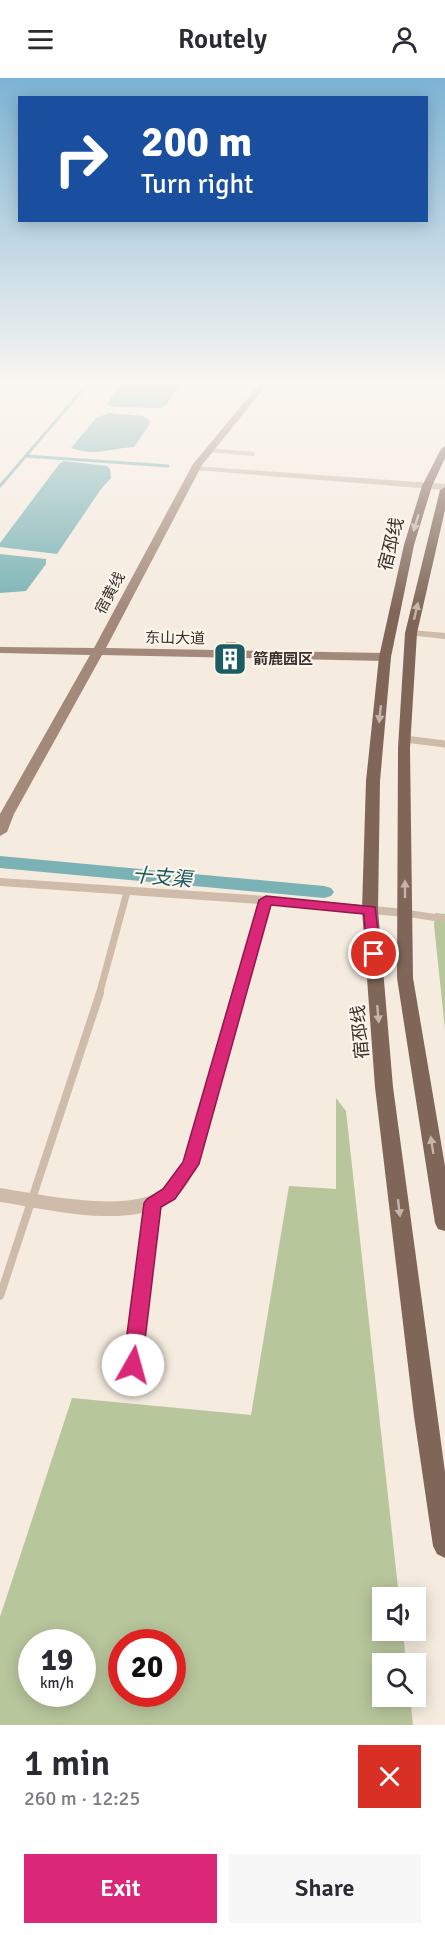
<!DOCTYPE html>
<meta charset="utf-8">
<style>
body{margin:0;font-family:Signika,"Noto Sans SC",sans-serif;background:#f7f7f7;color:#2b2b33;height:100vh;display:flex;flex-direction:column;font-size:22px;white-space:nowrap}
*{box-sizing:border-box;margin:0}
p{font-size:20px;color:#7c7c81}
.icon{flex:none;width:33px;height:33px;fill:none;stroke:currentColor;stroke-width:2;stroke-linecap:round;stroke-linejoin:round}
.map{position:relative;height:1647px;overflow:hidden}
.panel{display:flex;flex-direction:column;background:#fff;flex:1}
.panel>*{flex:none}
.banner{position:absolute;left:18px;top:18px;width:410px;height:126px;border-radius:0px;box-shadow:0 3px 15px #0003;background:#1a4fa0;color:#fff;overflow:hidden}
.fabs{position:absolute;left:372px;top:1509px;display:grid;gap:12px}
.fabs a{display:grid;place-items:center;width:54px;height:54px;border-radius:0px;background:#fff;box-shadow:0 3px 15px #0003;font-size:30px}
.speed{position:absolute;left:18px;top:1551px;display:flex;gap:12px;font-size:30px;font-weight:700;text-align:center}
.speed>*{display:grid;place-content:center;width:78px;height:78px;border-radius:50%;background:#fff;box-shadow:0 3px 15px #0003;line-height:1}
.speed small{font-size:15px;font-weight:400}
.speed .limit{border:9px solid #d22;background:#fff;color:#111}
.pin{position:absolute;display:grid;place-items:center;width:51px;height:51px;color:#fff;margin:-26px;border:3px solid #fff;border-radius:50%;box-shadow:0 2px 6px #0007}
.me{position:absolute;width:66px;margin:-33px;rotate:7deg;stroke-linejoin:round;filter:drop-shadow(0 0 4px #0008)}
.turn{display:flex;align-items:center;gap:21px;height:126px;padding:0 24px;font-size:27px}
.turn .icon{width:78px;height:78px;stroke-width:2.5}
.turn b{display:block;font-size:42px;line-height:51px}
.round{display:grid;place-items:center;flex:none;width:63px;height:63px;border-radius:0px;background:#f7f7f7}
.head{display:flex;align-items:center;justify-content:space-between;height:102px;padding:0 24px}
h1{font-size:36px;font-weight:600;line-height:45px}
.primary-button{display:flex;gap:12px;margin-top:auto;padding:12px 24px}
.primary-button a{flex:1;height:69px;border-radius:0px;background:#db2777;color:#fff;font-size:24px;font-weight:600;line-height:69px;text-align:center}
.primary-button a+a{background:#f7f7f7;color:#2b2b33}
header{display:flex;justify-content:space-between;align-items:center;height:78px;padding:0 24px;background:#fff;font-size:27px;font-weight:600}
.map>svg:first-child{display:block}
.green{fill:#b8c69c;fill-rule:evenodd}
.water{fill:#7ab2b5}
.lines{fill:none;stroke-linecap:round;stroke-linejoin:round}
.stream{stroke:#7ab2b5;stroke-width:3}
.canal{fill:#7ab2b5;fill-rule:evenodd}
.building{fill:#d16541}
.service-far4{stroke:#cfbba9;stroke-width:4}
.service-far3{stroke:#cfbba9;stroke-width:5}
.service-far2{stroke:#cfbba9;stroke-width:7}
.service-far1{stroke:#cfbba9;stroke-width:8}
.service{stroke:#cfbba9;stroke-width:10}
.minor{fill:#cfbba9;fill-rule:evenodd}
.secondary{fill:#a3897a;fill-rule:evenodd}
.primary{fill:#7f6659;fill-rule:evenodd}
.oneway{fill:#c4b5aa}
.route{fill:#db2777;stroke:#8e194d;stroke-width:1.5}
.labels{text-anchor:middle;stroke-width:4.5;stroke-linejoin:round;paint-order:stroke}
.far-street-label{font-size:15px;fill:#3b2f29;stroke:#fcf5ec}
.far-poi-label{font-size:15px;font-weight:bold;fill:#3b2f29;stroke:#fcf5ec;text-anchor:start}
.street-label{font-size:18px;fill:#3b2f29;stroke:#fcf5ec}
.water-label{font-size:20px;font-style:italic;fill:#1a5c62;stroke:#fcf5ec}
</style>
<header><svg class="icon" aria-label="menu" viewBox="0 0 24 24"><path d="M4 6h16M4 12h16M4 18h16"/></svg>Routely<svg class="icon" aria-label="person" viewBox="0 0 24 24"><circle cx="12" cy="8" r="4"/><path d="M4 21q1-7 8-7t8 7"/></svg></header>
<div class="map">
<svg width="445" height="1647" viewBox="0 0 445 1647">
<rect width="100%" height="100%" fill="#f5ebdf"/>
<path class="green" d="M435 835 445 836V951L434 847Z
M336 1020 346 1033 399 1519 382 1520V1552L403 1553 406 1585 382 1586V1618L410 1619 413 1647H0V1539L72 1320 251 1337 289 1108 336 1111ZM82 1564V1616H32V1564ZM122 1564H172V1616H122Z"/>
<path class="water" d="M123 303H181L167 326 161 330 111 329 107 326Z
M109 335 143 338 149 342 150 346 134 369C112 370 95 379 71 370L96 340Z
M64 383 107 388 110 391 111 400 101 411 57 476 0 469V465L60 385Z
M0 476 46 481V486L26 513 0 515Z"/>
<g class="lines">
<path class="stream" d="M26 378 168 388
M0 408 90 303"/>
<path class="canal" d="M0 778 324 808 331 810 334 814 331 818 324 820 0 790Z"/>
</g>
<path class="building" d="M226 564H236L234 597H224Z"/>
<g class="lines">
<path class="service-far4" d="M0 307 4 303
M209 372 253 376"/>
<path class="service-far3" d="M405 661 416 662"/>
<path class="service-far2" d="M405 661 445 666
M405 835 445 841
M99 917 127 814"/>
<path class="service-far1" d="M0 1218 100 915
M139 1239 153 1125"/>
<path class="service" d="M133 1287 139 1237"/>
<path class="minor" d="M193 388 445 406V412L196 392 192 390Z
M411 552 445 555V561L407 557V553Z
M0 800 266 818 405 831 412 835 405 839 271 827 197 1091C190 1100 185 1113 175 1120 134 1154 48 1131 0 1124V1110C40 1116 131 1137 164 1110 172 1104 177 1093 183 1084L258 826 0 808Z"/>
<path class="secondary" d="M262 303H270L202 387 106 570 385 575 391 579 385 583 102 577 14 736 7 754 0 758V736L90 577 0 575V569L94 570 193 386Z"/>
<path class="primary" d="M445 368V380L432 408 414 467 391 579 380 703 378 832 393 1009 445 1394V1480L437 1476 433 1468 414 1338 375 1009 362 832 366 703 379 579 404 467 422 408 441 371Z
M445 409V432L417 555 410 670 413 900 445 1088V1153L438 1151 435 1145 397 900 398 670 405 555 440 412Z"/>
</g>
<defs><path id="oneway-solid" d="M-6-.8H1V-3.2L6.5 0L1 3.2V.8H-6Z" transform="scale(1.5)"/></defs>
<g class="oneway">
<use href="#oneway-solid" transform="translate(416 445) rotate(107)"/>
<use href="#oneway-solid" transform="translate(416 533) rotate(-77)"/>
<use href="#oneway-solid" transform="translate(380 636) rotate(96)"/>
<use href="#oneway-solid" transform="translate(405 811) rotate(-90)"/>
<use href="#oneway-solid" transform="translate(378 936) rotate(85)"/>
<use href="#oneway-solid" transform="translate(432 1067) rotate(-99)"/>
<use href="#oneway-solid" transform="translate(399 1130) rotate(83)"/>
</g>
<linearGradient id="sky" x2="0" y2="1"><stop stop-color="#7cb3d4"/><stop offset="0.57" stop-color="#faf6f1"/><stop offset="1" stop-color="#faf6f1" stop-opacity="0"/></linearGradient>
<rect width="445" height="534" fill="url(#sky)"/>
<path class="route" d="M266 818 375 829 381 876 374 881 367 876 364 836 271 827 199 1086 175 1121 161 1129 142 1287 140 1294 133 1296 126 1294 123 1287 144 1125 147 1121 163 1111 183 1084 259 822Z"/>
<defs>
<symbol id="building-square" viewBox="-11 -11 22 22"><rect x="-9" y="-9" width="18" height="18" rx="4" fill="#1a5c62" stroke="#fcf5ec"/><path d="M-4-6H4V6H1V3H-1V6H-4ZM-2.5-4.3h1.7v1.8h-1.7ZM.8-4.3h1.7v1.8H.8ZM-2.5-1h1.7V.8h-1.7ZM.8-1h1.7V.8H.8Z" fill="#fff"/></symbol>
</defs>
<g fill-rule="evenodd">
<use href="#building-square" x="211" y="562" width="38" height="38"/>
</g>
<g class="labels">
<g class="far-street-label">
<text transform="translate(110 515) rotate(-62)" y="5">宿黄线</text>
<text transform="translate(175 560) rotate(1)" y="5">东山大道</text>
</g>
<g class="far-poi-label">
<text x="253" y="586">箭鹿园区</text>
</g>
<g class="street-label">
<text transform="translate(391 466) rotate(-76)" y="6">宿邳线</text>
<text transform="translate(360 954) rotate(-95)" y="6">宿邳线</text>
</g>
<g class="water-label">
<text transform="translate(162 799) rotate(5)" y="7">十支渠</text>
</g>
</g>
</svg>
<div class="fabs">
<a><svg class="icon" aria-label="sound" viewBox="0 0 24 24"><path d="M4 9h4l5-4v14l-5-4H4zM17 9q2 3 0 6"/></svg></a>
<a><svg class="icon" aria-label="search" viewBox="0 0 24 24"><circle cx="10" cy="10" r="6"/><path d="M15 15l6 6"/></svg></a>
</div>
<div class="speed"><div>19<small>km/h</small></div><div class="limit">20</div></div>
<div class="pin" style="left:374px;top:876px;background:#d93025"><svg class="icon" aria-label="arrive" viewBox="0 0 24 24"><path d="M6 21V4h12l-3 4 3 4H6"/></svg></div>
<svg class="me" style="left:133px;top:1287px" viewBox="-20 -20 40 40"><circle r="19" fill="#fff"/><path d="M0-13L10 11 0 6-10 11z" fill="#db2777"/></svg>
<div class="banner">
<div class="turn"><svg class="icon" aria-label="right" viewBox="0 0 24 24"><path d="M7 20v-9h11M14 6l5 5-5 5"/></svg><div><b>200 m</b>Turn right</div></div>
</div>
</div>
<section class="panel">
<div class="head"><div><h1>1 min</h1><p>260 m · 12:25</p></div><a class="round" style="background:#d93025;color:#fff"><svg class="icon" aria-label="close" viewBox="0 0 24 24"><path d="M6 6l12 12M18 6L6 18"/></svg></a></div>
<div class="primary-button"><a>Exit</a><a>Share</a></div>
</section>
